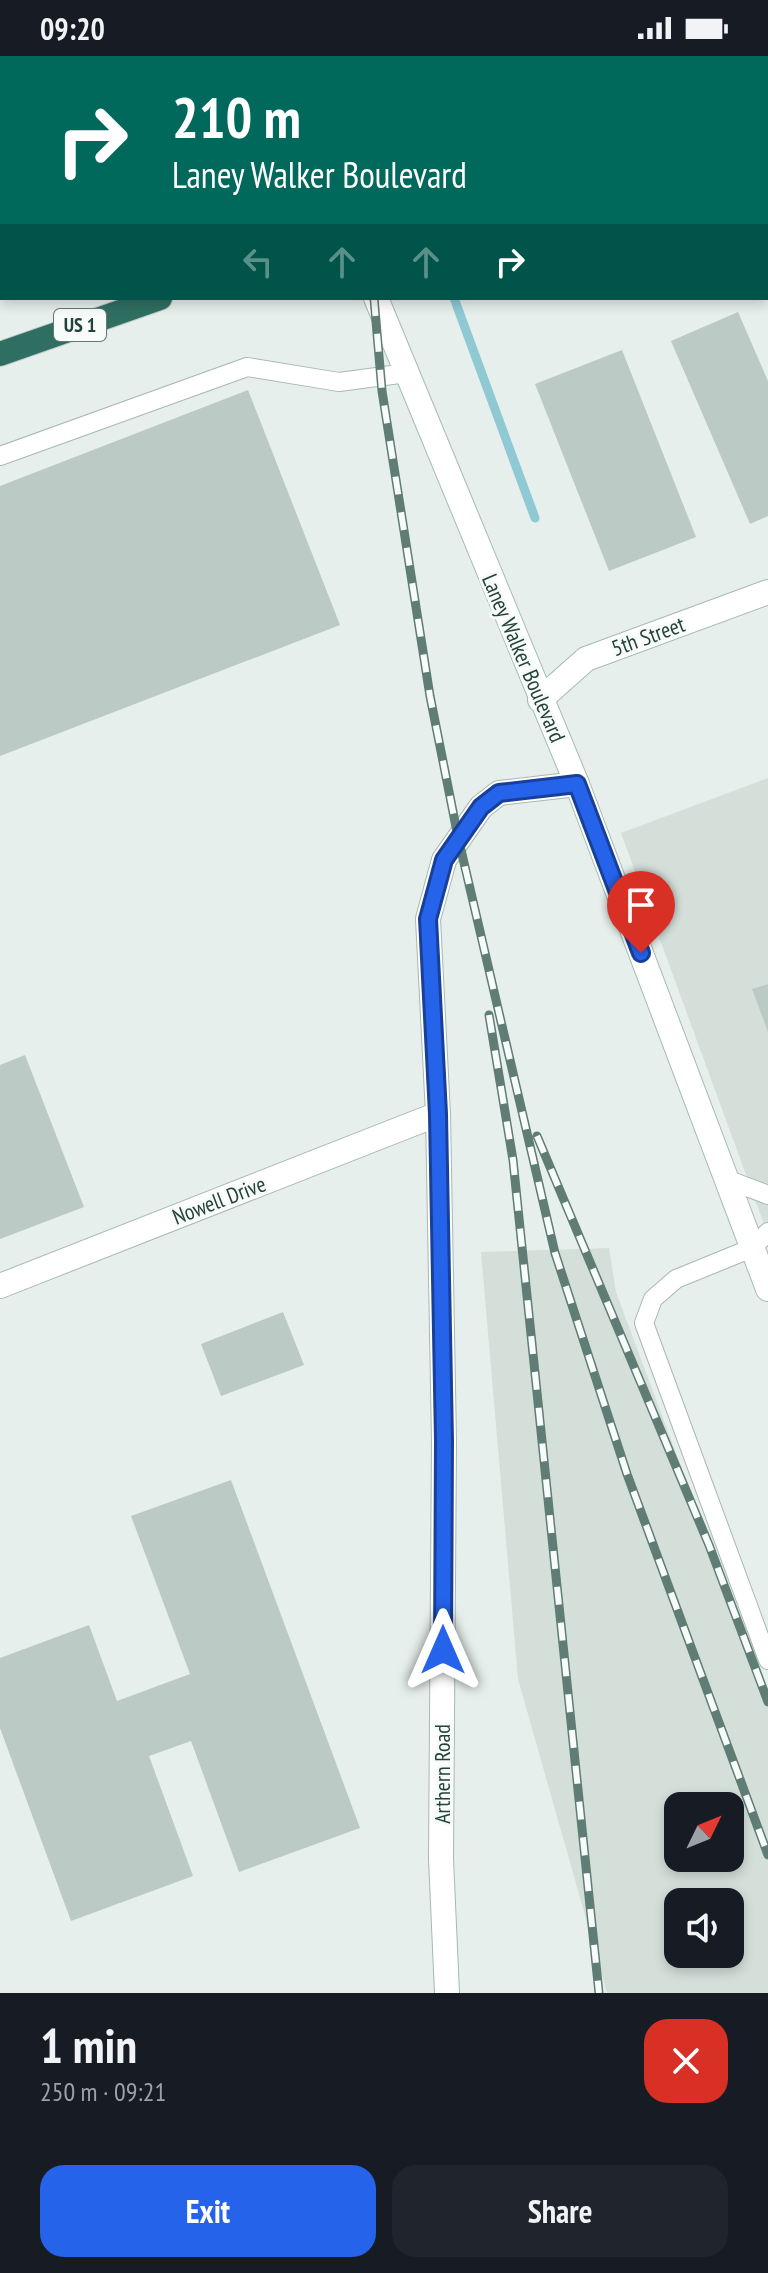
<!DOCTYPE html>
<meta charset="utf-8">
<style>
body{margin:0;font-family:"PT Sans Narrow",sans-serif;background:#20242c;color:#f1f3f6;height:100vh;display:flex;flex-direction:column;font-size:30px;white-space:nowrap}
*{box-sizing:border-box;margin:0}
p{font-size:26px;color:#9ea1a6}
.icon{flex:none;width:44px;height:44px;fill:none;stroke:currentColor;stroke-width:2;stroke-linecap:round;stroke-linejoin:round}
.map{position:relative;height:1937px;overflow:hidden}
.drawer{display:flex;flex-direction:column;background:#171b24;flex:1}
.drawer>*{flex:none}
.guide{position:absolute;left:0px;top:0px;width:768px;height:244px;box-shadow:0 4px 12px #0003;background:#00695c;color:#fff;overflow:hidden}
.needle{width:52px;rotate:47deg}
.tools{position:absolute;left:664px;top:1736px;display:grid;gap:16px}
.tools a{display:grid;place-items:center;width:80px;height:80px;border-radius:16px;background:#171b24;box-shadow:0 4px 12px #0003;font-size:40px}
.pin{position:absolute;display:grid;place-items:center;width:68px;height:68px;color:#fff;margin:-82px -34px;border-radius:50% 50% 50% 0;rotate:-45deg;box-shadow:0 0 8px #0007}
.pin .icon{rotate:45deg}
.me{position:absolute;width:88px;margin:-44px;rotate:0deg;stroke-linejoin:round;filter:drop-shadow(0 0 6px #0008)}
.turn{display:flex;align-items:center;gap:28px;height:168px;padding:0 40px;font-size:36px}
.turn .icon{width:104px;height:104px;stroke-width:2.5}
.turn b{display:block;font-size:56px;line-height:68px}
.lanes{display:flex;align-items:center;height:76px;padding:0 40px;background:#0003;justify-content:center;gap:40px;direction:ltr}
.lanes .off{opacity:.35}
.round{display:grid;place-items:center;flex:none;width:84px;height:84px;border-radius:24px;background:#20242c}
.head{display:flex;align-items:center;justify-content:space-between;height:136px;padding:0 40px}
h1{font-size:48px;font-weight:700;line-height:60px}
.button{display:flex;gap:16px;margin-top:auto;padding:16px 40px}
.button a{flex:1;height:92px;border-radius:24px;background:#2563eb;color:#fff;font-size:32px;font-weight:700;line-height:92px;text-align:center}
.button a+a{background:#20242c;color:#f1f3f6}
.status{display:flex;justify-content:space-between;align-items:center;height:56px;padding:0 40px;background:#171b24;direction:ltr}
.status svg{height:22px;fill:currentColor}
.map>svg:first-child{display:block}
.built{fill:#d4dfda;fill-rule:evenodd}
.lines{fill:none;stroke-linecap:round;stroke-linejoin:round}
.stream{stroke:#8ec9d4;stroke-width:9}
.building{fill:#bbcac4}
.lane-casing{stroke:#a8b8b2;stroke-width:20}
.street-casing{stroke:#a8b8b2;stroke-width:26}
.secondary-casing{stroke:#a4bbb3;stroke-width:26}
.highway-casing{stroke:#c2cac8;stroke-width:26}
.lane{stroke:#fff;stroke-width:18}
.street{stroke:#fff;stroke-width:24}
.secondary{stroke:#fff;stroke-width:24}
.highway{stroke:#2f6f62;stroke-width:24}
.rail-casing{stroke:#5f7d75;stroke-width:9}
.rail{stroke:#f7fbf9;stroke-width:6;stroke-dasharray:18;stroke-linecap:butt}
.route-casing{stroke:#184099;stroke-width:20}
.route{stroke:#2563eb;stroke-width:14}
.labels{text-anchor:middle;stroke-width:6;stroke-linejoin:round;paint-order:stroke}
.shield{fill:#f7fbf9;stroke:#637a73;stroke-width:2}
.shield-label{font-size:20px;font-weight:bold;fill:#24423a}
.street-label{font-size:22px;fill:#24423a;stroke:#f7fbf9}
</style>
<div class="status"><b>09:20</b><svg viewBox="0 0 49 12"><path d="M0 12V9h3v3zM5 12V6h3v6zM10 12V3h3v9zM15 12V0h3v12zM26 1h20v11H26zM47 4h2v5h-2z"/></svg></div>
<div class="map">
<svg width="768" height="1937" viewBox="0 0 768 1937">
<rect width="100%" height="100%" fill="#e6efeb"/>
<path class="built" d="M768 722V1179L621 777Z
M609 1192 616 1236 768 1644V1937H607L518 1623 481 1196ZM678 1750H730V1802H678ZM678 1846H730V1898H678Z"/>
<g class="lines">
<path class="stream" d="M394 0V2
M454 242 535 462"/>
</g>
<path class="building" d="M738 256 768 325V460L750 468 671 285Z
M622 294 696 481 609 515 535 328Z
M248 334 340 569 0 700V430Z
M768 928V976L752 933Z
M25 999 84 1151 0 1183V1009Z
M283 1256 304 1309 221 1340 201 1288Z
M231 1424 360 1772 239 1816 191 1685 149 1700 193 1820 71 1865 0 1672V1602L89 1569 117 1645 190 1618 131 1460Z"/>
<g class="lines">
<defs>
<path id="lane" d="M0 400 247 311 339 326 407 317
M726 1123 768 1139
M768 1176 752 1192 676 1223 653 1243 644 1267 768 1604"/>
<path id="street" d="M218 2 223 0
M0 89 2 88
M0 1230 438 1058
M447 1937 441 1803 444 1385 438 1058 428 863 444 804 481 751 499 737 577 728"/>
<path id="secondary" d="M294 0 295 2
M376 242 577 728 768 1233
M540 644 586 603 768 536"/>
<path id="highway" d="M766 51 768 50
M766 132H768
M0 211H2
M0 298 160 242"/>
</defs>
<use href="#lane" class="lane-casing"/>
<use href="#street" class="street-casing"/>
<use href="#secondary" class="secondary-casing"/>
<use href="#highway" class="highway-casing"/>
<use href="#lane" class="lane"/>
<use href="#street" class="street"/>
<use href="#secondary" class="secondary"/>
<use href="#highway" class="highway"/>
<defs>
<path id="rail" d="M343 0V2
M374 242 382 335 430 640 458 781 555 1197 627 1418 768 1799
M489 959 513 1104 599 1937
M537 1080 709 1489 768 1646"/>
</defs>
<use href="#rail" class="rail-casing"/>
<use href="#rail" class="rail"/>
</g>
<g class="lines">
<defs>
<path id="route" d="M443 1594 444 1385 438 1058 428 863 444 804 481 751 499 737 577 728 641 897"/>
</defs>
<use href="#route" class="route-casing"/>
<use href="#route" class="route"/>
</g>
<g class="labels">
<rect class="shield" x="54" y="253" width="52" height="32" rx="6"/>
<g class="shield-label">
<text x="80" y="276">US 1</text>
</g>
<g class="street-label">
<text transform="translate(648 580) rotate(-20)" y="8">5th Street</text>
<text transform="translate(524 602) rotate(67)" y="8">Laney Walker Boulevard</text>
<text transform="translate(219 1144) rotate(-21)" y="8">Nowell Drive</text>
<text transform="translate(442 1718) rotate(-90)" y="8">Arthern Road</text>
</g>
</g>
</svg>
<div class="tools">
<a><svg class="needle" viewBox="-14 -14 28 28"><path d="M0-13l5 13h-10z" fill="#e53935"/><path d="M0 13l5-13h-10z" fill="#9ea1a6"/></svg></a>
<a><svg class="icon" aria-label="sound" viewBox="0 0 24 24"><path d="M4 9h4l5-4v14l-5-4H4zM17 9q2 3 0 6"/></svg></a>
</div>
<div class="pin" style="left:641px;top:897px;background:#d93025"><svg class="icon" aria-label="arrive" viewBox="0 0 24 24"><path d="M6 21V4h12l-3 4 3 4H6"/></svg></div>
<svg class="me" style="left:443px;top:1594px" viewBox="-20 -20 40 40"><path d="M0-17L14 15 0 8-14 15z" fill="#2563eb" stroke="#fff" stroke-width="4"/></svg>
<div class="guide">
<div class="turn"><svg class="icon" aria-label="right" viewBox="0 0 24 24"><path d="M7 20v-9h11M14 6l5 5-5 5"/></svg><div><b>210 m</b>Laney Walker Boulevard</div></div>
<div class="lanes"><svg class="icon off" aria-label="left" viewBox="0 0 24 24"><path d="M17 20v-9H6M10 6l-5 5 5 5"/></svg><svg class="icon off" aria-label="ahead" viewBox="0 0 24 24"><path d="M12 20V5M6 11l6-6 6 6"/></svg><svg class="icon off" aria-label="ahead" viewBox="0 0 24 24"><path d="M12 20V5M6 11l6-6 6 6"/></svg><svg class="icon" aria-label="right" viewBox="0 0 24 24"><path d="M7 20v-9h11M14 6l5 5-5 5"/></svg></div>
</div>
</div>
<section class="drawer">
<div class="head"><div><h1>1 min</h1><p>250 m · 09:21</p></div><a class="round" style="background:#d93025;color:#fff"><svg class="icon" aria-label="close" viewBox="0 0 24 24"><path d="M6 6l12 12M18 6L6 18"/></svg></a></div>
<div class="button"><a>Exit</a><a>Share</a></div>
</section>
